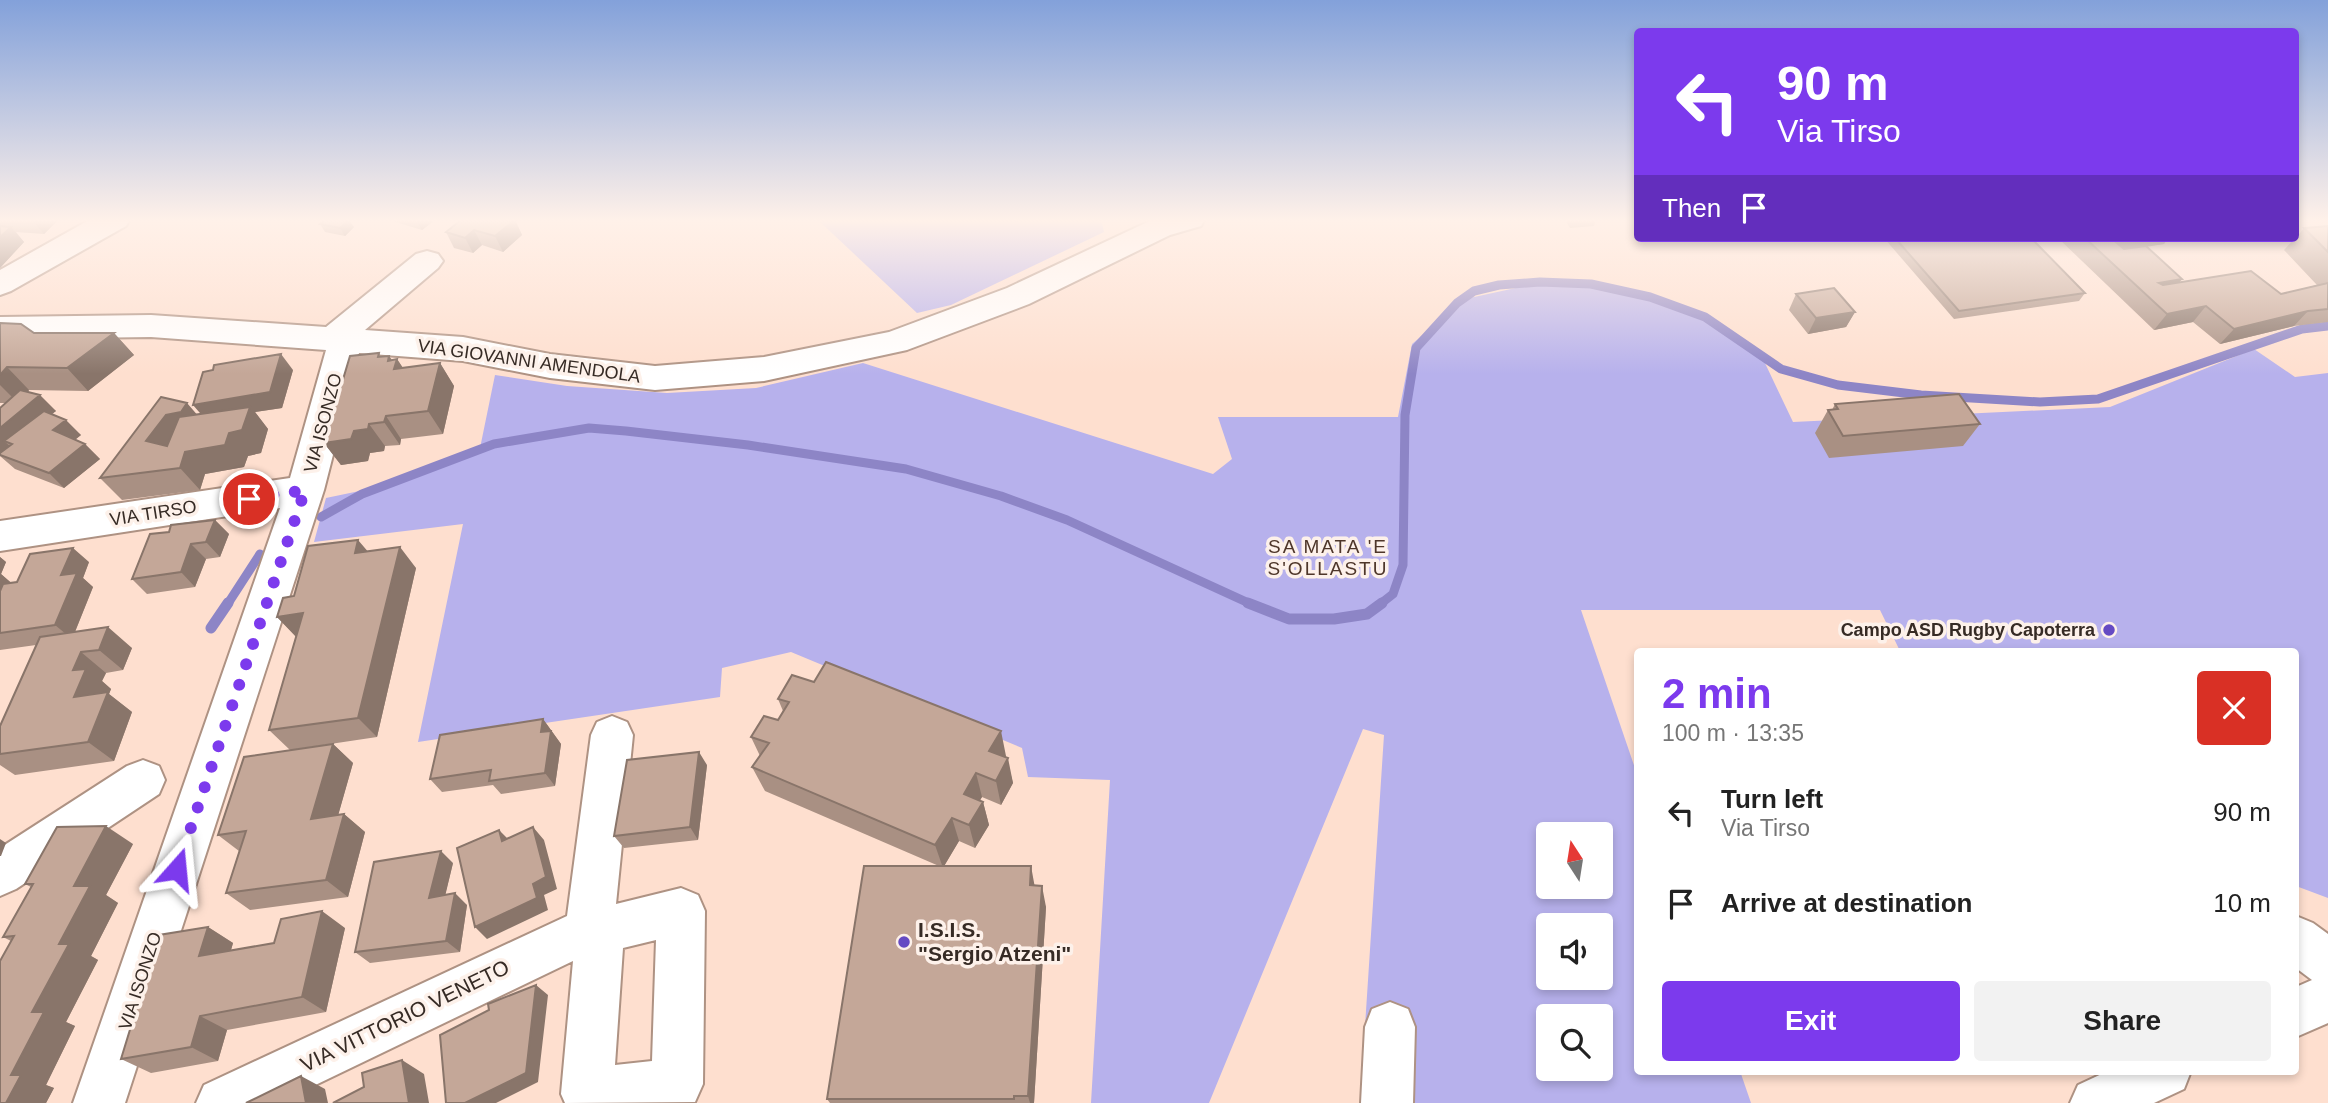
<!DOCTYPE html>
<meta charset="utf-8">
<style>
body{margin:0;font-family:Arial,sans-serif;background:#f2f2f2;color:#222;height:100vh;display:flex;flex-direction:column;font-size:26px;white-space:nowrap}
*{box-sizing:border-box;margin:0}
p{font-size:23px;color:#767676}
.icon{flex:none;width:38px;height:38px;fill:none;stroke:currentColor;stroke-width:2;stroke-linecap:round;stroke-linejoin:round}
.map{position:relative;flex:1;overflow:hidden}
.sheet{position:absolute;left:1634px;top:648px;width:665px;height:427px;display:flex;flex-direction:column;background:#fff;border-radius:7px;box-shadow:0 4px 10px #0003}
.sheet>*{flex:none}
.banner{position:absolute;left:1634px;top:28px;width:665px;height:214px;border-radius:7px;box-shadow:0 4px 10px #0003;background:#7c3aed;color:#fff;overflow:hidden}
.needle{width:46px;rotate:348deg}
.fabs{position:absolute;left:1536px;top:822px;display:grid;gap:14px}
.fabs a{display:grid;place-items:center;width:77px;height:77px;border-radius:7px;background:#fff;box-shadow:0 4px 10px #0003;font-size:35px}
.pin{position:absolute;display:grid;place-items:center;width:60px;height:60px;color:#fff;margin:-30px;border:4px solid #fff;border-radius:50%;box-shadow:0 2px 7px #0007}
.me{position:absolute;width:77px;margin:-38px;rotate:18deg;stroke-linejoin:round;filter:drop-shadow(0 0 5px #0008)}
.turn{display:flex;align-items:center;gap:24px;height:147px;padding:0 28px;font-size:32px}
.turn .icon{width:91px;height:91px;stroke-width:2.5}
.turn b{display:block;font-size:49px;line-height:60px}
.then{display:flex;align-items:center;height:66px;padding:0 28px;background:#0003;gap:14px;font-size:26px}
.round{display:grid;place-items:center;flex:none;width:74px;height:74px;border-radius:7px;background:#f2f2f2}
.summary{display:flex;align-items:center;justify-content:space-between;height:119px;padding:0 28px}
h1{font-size:42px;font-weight:600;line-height:52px;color:#7c3aed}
.primary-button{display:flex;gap:14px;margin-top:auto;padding:14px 28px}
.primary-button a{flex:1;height:80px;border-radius:7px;background:#7c3aed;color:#fff;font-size:28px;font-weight:600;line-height:80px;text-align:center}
.primary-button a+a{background:#f2f2f2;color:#222}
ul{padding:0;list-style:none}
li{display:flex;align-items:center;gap:21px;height:91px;padding:0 28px}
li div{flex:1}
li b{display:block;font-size:26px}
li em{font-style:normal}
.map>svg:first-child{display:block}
.green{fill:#b7b1ec;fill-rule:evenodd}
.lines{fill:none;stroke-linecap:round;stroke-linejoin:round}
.stream-far1{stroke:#8d85c6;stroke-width:9}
.stream{stroke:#8d85c6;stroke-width:11}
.minor-casing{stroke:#ae9283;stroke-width:4}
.minor{fill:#fff;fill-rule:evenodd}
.wall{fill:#a99083}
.shaded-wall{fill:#89756a}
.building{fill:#c4a798;stroke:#89756a;stroke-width:2}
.route{stroke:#7c3aed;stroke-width:12;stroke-dasharray:0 21.6}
.poi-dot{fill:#654ac3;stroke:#fdf1ea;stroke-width:2.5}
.labels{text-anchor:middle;stroke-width:7;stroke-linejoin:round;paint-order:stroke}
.street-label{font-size:18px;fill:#362b25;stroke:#fdf1ea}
.poi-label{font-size:18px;font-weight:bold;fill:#362b25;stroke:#fdf1ea;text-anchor:end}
.neighbourhood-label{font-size:19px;letter-spacing:2px;fill:#4e362a;stroke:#fdf1ea}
.near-poi-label{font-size:21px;font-weight:bold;fill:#362b25;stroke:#fdf1ea;text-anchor:start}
.near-street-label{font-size:21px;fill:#362b25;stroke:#fdf1ea}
</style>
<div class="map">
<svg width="2328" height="1103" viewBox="0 0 2328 1103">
<rect width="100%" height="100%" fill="#fedfcf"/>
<path class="green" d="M1084 219 1102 223 1104 232 951 305 917 313 817 219Z
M1529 285H1578L1669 305 1712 323 1764 361 1793 422 2110 407 2254 349 2295 377 2328 373V898L2296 886V651H1900L1880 610H1581L1638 777V1071H1740L1751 1103H1360L1384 735 1363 729 1209 1103H1091L1110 780 1028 777 1022 748 791 652 722 668 720 697 418 742 463 524 314 542 326 498 393 484 479 453 495 375 567 386 667 393 756 388 863 363 1213 474 1232 459 1218 417H1398L1412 344 1465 299ZM1549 835H1601V887H1549ZM1549 926H1601V978H1549ZM1549 1017H1601V1069H1549Z"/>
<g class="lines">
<path class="stream-far1" d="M321 517 362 494 494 444 589 428 626 431 748 445 906 469 1001 496 1067 520 1253 605
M227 605 260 554
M1379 605 1393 594 1403 565 1405 415 1416 348 1457 303 1474 291 1499 285 1540 282 1591 284 1650 297 1705 317 1781 369 1838 385 1921 395 2040 402 2098 399 2302 329 2328 326"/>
<path class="stream" d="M1248 603 1289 619H1334L1367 614 1382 603
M211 628 228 603"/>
<defs>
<path id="minor" d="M91 219H130L126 226 11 291 0 295V270Z
M1154 219H1205L1201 226 1170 235 1029 304 907 350 764 381 655 390 550 378 463 361 359 353 324 490 125 1103H73L280 508 0 551V521L290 478 326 350 151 337 0 339V317L151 315 326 327 416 254 427 251 438 254 443 261 438 268 365 330 463 337 550 354 655 366 764 357 889 332 1007 288Z
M612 716 627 722 633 735 616 904 681 888 698 895 705 911 703 1084 695 1102 565 1103 561 1094 573 961 278 1103H196L204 1085 567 916 591 735 597 722ZM656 940 652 1061 615 1065 623 948Z
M143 760 159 766 165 780 159 794 16 889 0 896V848L127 766Z
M2296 916 2313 923 2328 934V1023L2296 1037V987L2312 980 2296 968Z
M1390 1002 1408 1009 1415 1027 1413 1103H1361L1365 1027 1372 1009Z
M2108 1071H2191L2184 1089 2154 1103H2070L2078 1085Z"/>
</defs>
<use href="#minor" class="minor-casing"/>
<use href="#minor" class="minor"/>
</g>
<path class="wall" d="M0 220H58L44 234 16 232 24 242 0 268Z
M389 220H435L422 230Z
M515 220 522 235 503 252 482 245 473 253 454 248 446 232Z
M1565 220H1596L1594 226 1570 228Z
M320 224 354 227 345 236 325 232Z
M2328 226V322L2294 326 2220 344 2193 322 2154 330 2058 238H2168L2164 244 2147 246 2180 282 2281 294 2317 285 2284 250 2295 238H2296L2304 228Z
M1884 238H2031L2085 293 2079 301 1954 319Z
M1796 294 1855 312 1846 327 1808 334 1789 310Z
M0 323 34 333H114L134 355 88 391 29 390 28 392 56 411 51 414 81 435 75 440 85 444 100 459 64 488 15 469 0 456V408L6 403H0Z
M379 353 381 357 389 356 392 360 397 359 403 368 440 363 454 386 443 434 401 439 400 445 385 446 384 451 370 453 368 461 341 465 324 443Z
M293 370 282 408 255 412 268 429 261 453 248 456 244 467 205 474 200 490 122 500 100 478 197 415 201 414Z
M1835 404 1980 424 1963 446 1829 458 1815 433 1828 410H1832Z
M215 520 229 534 220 557 206 559 195 587 147 594 132 579 169 532Z
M368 551 416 568 377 737 290 750 269 730 296 636 277 617 294 596Z
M0 557 6 562 1 574 11 583 89 562 83 578 93 587 75 632 132 648 123 670 106 673 102 681 111 689 109 694 132 712 114 761 15 775 0 765V726L36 645 0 650Z
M778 699 1006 756V757L1013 783 1001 805 982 797 980 800 983 802 989 825 975 848 959 841 944 866 1035 886 1046 907 1034 1103H830L827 1099 939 866 765 791 752 767 760 756 751 737 778 720 783 711Z
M543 719 561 744 555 786 501 794 493 785 442 792 430 779Z
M333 744 353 763 338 815 344 814 365 832 348 897 250 910 226 893 239 851 218 835Z
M707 765 698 840 624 848 614 836Z
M133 844 106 895 118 903 91 956 98 960 66 1022 75 1026 46 1085 54 1088 46 1103H0L11 941 3 937 31 887 25 884Z
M453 863 445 895 467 905 460 952 370 963 355 952Z
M208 927 233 943 231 950 274 943 345 928 326 1012 227 1030 218 1061 151 1073 121 1059Z"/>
<path class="shaded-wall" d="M32 220H58L44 234Z
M349 220 354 227 345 236 340 228Z
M416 220H435L422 230Z
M515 220 522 235 503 252 495 236Z
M11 227 24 242 0 268V237Z
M474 230 482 245 473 253 465 238Z
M2111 238H2168L2164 244 2102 254Z
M2182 279 2170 295 2159 283Z
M2206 306 2193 322 2154 330 2167 314Z
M2308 311 2294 326 2220 344 2234 329Z
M1855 312 1846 327 1808 334 1816 318Z
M114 333 134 355 88 391 67 368Z
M281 354 293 370 282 408 255 412 268 429 261 453 248 456 244 467 205 474 200 490 180 468 185 452 206 420 193 405Z
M389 356 395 365 397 359 412 382 409 392 388 361Z
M440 363 454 386 443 434 428 411Z
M7 367 29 390 18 403 0 385V375Z
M40 395 56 411 14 445 4 441 11 447 0 455V428Z
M187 403 206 425 167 463 146 441 166 415Z
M386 416 401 439 400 445 384 422Z
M66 420 81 435 68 445 53 430Z
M369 424 385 446 384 451 370 453 368 461 341 465 324 443Z
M85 444 100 459 64 488 49 473Z
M215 520 229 534 220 557 206 542Z
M358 540 376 561 355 553Z
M191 544 206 559 195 587 181 572Z
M400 547 416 568 377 737 358 718Z
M73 548 89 562 83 578 93 587 72 639 55 625 61 575Z
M0 557 6 562 1 574 15 586 0 611Z
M303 613 297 638 277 617Z
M108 627 132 648 123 670 99 650Z
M81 652 106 673 102 681 111 689 109 694 132 712 114 761 88 742 74 697 73 670Z
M543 719 561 744 555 786 545 773 541 732Z
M1001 731 1006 756 995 775 989 751Z
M333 744 353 763 332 837 311 819Z
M699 752 707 765 698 840 690 827Z
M1008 758 1013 783 1001 805 996 781Z
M976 773 982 797 970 817 964 794Z
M983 802 989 825 975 848 969 825Z
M344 814 365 832 348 897 326 880Z
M952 818 959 841 943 868 935 845Z
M106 826 133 844 106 895 118 903 91 956 98 960 66 1022 75 1026 46 1085 54 1088 46 1103H6L11 1075 74 886Z
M533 827 544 840 557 889 544 895 548 910 487 939 475 927 533 884Z
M499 830 511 842 502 841Z
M0 839 6 843 1 856H0Z
M441 851 453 863 442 909 429 898Z
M1031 866 1035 888 1030 885Z
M1042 886 1046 907 1034 1103H1030L1028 1096Z
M455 893 467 905 460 952 446 941Z
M322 911 345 928 326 1012 302 997Z
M208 927 233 943 225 971 199 956Z
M536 985 548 995 538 1082 496 1103H465Z
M200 1016 227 1030 218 1061 191 1047Z
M402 1060 424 1074 429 1103H409Z
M301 1076 325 1089 328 1103H306Z"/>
<path class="building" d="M325 220H349L340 228 320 224Z
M461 220H515L495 236 474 230 465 238 446 232Z
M0 226 11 227 0 237Z
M2328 226V252L2304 228Z
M1895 238H2031L2085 293 1959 311Z
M2085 238H2114H2111L2124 249 2146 246 2182 279 2159 283 2163 285 2251 271 2281 294 2328 283V309L2308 311 2234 329 2206 306 2167 314Z
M1834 288 1855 312 1816 318 1796 294Z
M0 323 21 324 34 333H114L67 368 7 367 0 375Z
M379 353 378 357 389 356 388 361 397 359 394 369 440 363 428 411 386 416 384 422 369 424 368 429 354 431 351 439 324 443 350 356Z
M281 354 270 392 193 405 203 372 213 370 214 365Z
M20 390 40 395 0 428V408Z
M1959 394 1980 424 1843 436 1828 410 1838 409 1835 404Z
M161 397 187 403 181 412 166 415 146 441 167 446 179 417 250 407 242 430 229 433 225 445 185 452 180 468 100 478Z
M44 411 66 420 53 430 85 444 49 473 0 455V453L12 444 4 441Z
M215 520 206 542 191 544 181 572 132 579 150 534 169 532 171 525Z
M358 540 355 553 400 547 358 718 269 730 303 613 277 617 283 598 294 596 308 546Z
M73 548 61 575 77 573 55 625 0 633V591L3 584 17 582 30 554Z
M108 627 99 650 81 652 73 670 86 669 74 697 108 692 88 742 0 754V726L40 637Z
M826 662 1001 731 989 751 1008 758 996 781 976 773 964 794 983 802 969 825 952 818 935 845 752 767 769 743 751 737 764 716 778 720 789 702 778 699 792 675 814 682Z
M543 719 541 732 551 731 545 773 489 781 491 770 430 779 440 735Z
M333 744 311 819 344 814 326 880 226 893 246 831 218 835 244 757Z
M699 752 690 827 614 836 627 760Z
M106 826 74 886H90L59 944H69L32 1012H44L11 1075H21L6 1103H0V961L14 936 3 937 33 884H25L57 827Z
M533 827 546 877 533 884 537 898 475 927 457 848 499 830 502 841Z
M441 851 429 898 455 893 446 941 355 952 374 862Z
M864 866H1031L1030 885 1042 886 1028 1096H1014V1099H827Z
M322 911 302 997 200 1016 191 1047 121 1059 159 935 208 927 199 956 274 943 281 919Z
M536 985 526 1073 465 1103H446L440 1035 489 1010 488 1004Z
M402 1060 409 1103H333L364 1087 362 1073Z
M301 1076 306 1103H246Z"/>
<linearGradient id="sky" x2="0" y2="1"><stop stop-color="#83a1da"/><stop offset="0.59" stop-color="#fff1e9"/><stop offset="1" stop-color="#fff1e9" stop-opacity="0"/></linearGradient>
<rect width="2328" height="374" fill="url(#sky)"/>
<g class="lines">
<path class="route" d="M177 869 305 490 249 499"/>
</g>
<g class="poi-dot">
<circle cx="2109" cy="630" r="7"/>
<circle cx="904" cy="942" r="7"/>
</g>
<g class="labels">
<g class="street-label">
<text transform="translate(529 361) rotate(8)" y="6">VIA GIOVANNI AMENDOLA</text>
<text transform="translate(323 423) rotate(-75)" y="6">VIA ISONZO</text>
<text transform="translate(153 513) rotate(-9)" y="6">VIA TIRSO</text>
<text transform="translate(140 981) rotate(-72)" y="6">VIA ISONZO</text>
</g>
<g class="poi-label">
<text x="2095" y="636">Campo ASD Rugby Capoterra</text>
</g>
<g class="neighbourhood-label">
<text x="1328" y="553">SA MATA 'E<tspan x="1328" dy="22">S'OLLASTU</tspan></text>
</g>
<g class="near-poi-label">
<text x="918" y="937">I.S.I.S.<tspan x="918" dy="24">"Sergio Atzeni"</tspan></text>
</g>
<g class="near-street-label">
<text transform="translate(405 1016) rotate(-26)" y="7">VIA VITTORIO VENETO</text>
</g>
</g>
</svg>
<div class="fabs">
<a><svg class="needle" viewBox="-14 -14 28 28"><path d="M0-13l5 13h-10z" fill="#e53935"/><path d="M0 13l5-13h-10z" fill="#767676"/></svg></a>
<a><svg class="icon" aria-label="sound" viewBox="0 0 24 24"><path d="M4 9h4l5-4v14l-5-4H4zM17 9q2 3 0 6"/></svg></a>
<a><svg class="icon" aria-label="search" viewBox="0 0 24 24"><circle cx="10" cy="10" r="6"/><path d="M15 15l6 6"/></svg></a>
</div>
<div class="pin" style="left:249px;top:499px;background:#d93025"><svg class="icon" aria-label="arrive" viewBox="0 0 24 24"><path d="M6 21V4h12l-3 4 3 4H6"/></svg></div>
<svg class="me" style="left:177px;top:869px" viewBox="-20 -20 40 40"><path d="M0-17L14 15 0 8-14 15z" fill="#7c3aed" stroke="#fff" stroke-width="4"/></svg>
<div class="banner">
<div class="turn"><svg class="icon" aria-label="left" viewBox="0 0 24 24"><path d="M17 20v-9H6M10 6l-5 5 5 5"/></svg><div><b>90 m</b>Via Tirso</div></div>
<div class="then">Then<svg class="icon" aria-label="arrive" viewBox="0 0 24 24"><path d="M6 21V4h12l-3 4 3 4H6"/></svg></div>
</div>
<section class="sheet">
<div class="summary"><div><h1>2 min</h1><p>100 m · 13:35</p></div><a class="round" style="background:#d93025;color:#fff"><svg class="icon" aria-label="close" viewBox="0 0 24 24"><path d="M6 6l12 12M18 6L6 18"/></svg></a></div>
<ul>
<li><svg class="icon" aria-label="left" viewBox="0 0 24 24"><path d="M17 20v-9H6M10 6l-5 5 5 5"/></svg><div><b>Turn left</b><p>Via Tirso</p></div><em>90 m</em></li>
<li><svg class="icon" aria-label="arrive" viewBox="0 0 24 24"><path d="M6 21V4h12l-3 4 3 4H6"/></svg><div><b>Arrive at destination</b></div><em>10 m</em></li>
</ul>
<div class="primary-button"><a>Exit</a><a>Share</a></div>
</section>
</div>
